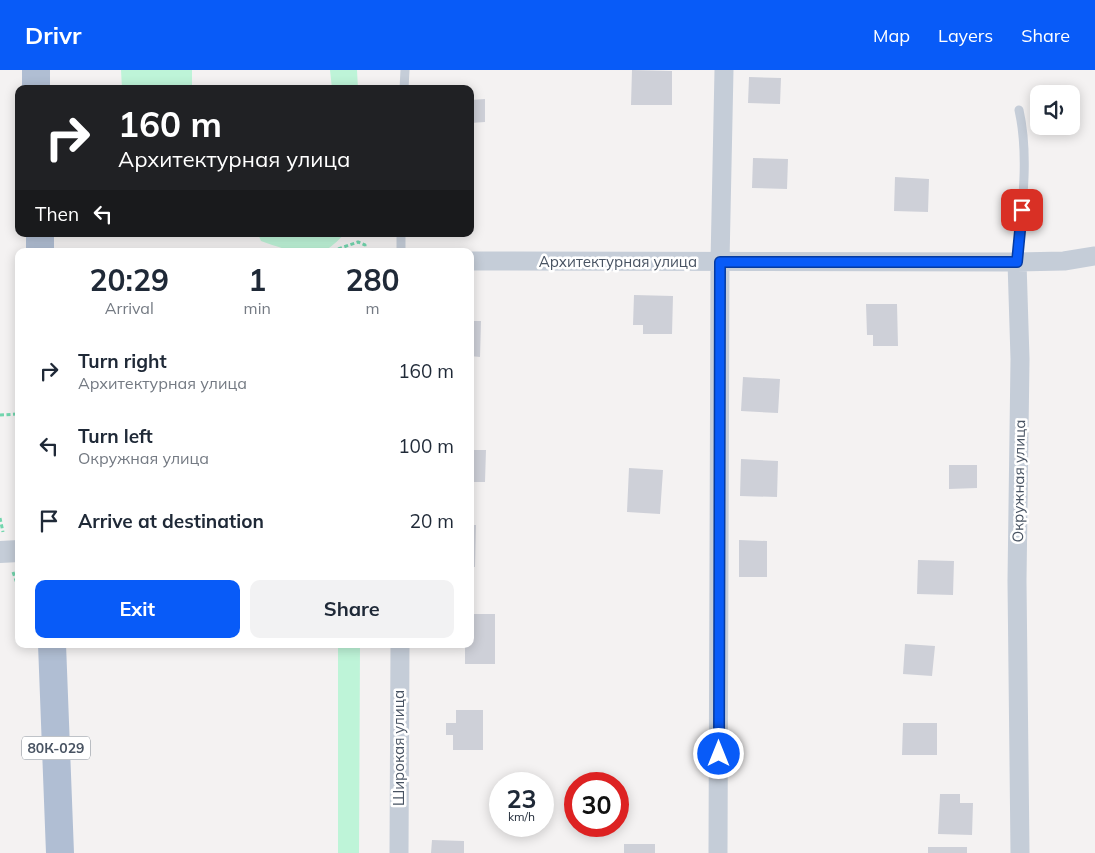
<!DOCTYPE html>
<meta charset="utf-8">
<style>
body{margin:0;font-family:Mulish,sans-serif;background:#f2f2f3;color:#1f2937;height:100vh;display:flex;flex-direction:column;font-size:19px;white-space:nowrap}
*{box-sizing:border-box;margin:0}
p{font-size:16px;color:#747a83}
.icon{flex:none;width:28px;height:28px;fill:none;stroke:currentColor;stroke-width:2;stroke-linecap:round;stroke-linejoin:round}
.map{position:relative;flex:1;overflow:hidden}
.sheet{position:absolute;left:15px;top:178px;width:459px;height:400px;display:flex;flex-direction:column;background:#fff;border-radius:10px;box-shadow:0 2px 12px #0003}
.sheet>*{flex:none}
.hud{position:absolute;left:15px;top:15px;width:459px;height:152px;border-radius:10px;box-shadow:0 2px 12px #0003;background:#202124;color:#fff;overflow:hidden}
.buttons{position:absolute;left:1030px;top:15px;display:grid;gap:10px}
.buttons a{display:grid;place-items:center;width:50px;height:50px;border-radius:10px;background:#fff;box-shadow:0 2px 12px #0003;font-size:25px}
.speed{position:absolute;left:489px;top:702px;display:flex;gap:10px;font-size:25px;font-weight:700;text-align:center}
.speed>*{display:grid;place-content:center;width:65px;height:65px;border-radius:50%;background:#fff;box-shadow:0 2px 12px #0003;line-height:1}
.speed small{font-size:12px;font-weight:400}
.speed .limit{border:8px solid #d22;background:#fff;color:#111}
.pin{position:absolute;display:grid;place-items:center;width:42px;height:42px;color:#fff;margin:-21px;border-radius:10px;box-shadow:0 2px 8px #0006}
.me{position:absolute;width:55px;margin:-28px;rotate:0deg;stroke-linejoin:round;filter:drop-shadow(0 0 4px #0008)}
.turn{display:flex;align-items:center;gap:18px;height:105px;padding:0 20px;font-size:22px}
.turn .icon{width:65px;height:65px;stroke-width:2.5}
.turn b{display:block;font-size:35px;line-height:42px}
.then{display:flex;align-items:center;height:48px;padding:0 20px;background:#0003;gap:10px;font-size:19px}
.eta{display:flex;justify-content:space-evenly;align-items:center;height:85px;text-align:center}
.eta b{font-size:30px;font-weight:700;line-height:35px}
.cta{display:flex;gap:10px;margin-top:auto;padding:10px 20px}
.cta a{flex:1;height:58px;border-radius:10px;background:#085bf8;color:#fff;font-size:20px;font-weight:700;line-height:58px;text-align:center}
.cta a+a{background:#f2f2f3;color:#1f2937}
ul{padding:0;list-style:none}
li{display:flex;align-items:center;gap:15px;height:75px;padding:0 20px}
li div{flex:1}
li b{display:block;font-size:19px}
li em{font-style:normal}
header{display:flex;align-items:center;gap:30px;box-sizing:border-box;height:70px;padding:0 25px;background:#085bf8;color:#fff}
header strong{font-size:24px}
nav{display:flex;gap:28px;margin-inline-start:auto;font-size:18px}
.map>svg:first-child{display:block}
.green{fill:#bef4d8}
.building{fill:#ced0d8}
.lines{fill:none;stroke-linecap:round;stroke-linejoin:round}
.path{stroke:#72d6ae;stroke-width:3;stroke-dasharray:4 2.5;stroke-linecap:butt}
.service{stroke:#c5cdd8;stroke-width:9}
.minor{stroke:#c5cdd8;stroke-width:19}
.tertiary{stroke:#c5cdd8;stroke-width:22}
.primary{stroke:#b0bed3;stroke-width:28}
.route-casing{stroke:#053ba1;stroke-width:12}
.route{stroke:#085bf8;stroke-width:9}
.labels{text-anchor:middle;stroke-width:5;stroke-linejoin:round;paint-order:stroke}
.shield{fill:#fff;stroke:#7f8791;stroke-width:1}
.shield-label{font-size:14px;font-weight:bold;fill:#485362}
.street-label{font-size:15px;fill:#485362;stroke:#fff}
</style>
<header>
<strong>Drivr</strong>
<nav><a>Map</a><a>Layers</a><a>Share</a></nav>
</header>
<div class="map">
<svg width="1095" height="783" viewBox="0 0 1095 783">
<rect width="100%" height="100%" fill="#f4f2f2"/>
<path class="green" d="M121 0H192V19H122Z
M330 0H357L358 19H332Z
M258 164H345C340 168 333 176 327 179 306 188 281 178 261 171Z
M338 574H360L359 783H338Z"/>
<path class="building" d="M632 0 672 1V35H631Z
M749 7 781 8 780 34 748 33Z
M485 29V52L470 53V30Z
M470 77H474L472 117H470Z
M753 88 788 89 787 119 752 118Z
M895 107 929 109 928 142 894 141Z
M634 225 673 226 672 264H643V255H633Z
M866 234H897L898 276H873V265H867Z
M470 251H481L480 287 470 286Z
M743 307 780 309 778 343 741 341Z
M470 380H486L485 412H470Z
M741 389 778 391 777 427 740 426Z
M949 395H977V418L949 419Z
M629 398 663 400 660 444 627 442Z
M470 455H476L475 497H470Z
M739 470 767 471V507H739Z
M918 490 954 491 953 525 917 524Z
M470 544H495V594H465V574H470Z
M905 574 935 576 932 606 903 604Z
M456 640H483V680H453V665H446V653H456Z
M903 653H937V685H902Z
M940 724H960V733H973L972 765 938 764Z
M432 770 464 771V783H431Z
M624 774H655V783H624Z
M928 777H967V783H928Z"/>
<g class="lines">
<path class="path" d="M332 181 358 172 365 175V181
M0 345 19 344
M0 448 3 462
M13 502 19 519"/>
<path class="service" d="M404 19 405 0
M401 181V164
M1017 192C1021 143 1030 89 1019 40"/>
<path class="minor" d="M470 191 1017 192 1064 191 1095 186
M1017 192 1020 289 1017 511 1020 783
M399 783 400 574
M718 783 720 192 724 0"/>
<path class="tertiary" d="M0 482 19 481"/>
<path class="primary" d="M36 0V19
M40 164V181
M52 574 60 783"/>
</g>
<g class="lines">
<defs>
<path id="route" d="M719 684 720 192H1017L1022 140"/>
</defs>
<use href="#route" class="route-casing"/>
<use href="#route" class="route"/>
</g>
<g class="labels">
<rect class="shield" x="22" y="666.5" width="68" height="23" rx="4"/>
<g class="shield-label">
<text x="56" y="683">80К-029</text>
</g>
<g class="street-label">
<text x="618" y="197">Архитектурная улица</text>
<text transform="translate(1019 411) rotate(-89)" y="5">Окружная улица</text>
<text transform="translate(399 678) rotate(-90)" y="5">Широкая улица</text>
</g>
</g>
</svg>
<div class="buttons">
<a><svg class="icon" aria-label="sound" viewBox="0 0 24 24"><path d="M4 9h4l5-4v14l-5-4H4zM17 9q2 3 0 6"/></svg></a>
</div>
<div class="speed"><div>23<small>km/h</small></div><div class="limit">30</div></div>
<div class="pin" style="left:1022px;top:140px;background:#d93025"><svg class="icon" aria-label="arrive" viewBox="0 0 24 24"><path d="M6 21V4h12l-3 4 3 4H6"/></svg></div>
<svg class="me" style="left:719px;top:684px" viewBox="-20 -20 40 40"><circle r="17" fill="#085bf8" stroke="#fff" stroke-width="3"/><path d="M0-11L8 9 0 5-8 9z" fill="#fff"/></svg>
<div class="hud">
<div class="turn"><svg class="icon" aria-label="right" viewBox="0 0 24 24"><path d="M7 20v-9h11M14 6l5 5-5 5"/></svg><div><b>160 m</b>Архитектурная улица</div></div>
<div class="then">Then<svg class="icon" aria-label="left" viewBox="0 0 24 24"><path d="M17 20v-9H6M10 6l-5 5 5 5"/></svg></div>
</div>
<section class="sheet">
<div class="eta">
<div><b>20:29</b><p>Arrival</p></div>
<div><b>1</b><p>min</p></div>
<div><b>280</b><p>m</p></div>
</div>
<ul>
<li><svg class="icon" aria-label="right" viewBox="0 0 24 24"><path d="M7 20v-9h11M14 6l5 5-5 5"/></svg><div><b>Turn right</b><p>Архитектурная улица</p></div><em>160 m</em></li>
<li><svg class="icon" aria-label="left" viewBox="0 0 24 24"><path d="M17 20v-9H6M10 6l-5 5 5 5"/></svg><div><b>Turn left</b><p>Окружная улица</p></div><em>100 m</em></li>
<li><svg class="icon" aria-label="arrive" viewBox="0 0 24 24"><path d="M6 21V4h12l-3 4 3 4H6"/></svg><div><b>Arrive at destination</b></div><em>20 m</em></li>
</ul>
<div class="cta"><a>Exit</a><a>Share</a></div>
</section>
</div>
